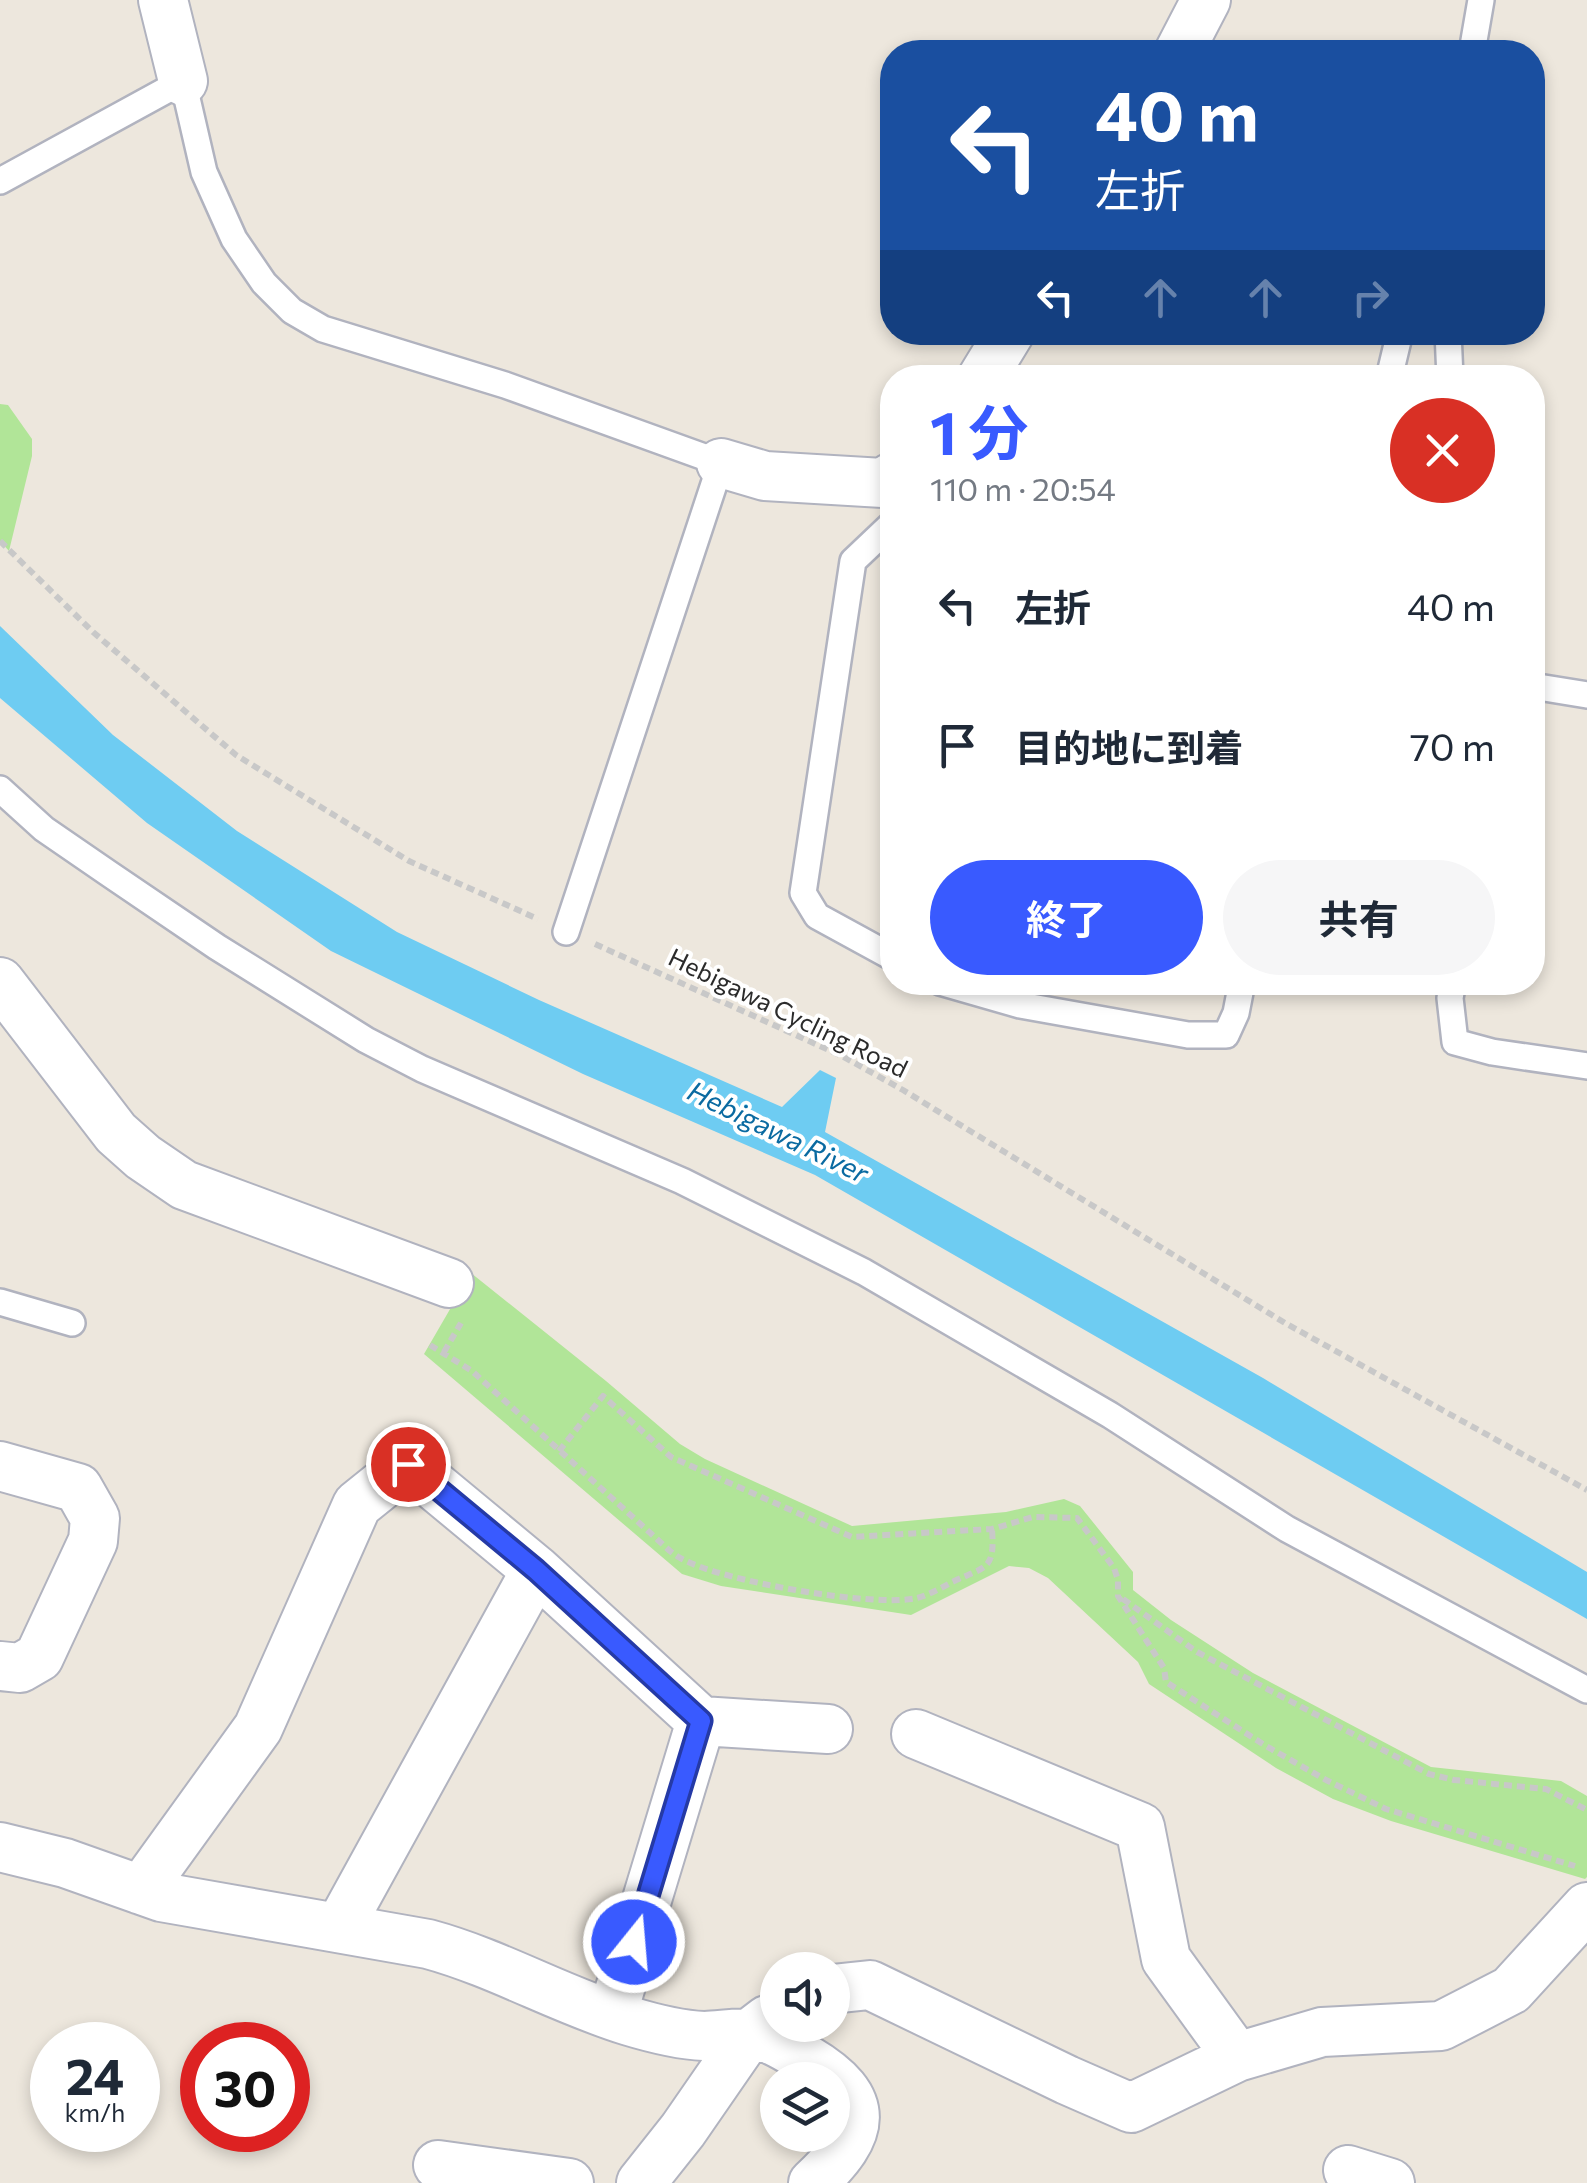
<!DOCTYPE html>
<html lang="ja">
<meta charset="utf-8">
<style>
body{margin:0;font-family:Commissioner,"Noto Sans JP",sans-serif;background:#f6f6f7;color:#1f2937;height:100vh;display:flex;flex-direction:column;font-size:38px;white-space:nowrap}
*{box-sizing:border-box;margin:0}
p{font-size:32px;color:#747a83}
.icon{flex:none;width:55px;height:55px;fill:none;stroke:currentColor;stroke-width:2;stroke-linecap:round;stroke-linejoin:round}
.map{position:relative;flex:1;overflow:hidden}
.drawer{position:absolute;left:880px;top:365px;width:665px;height:630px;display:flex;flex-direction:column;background:#fff;border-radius:40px;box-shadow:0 5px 15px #0003}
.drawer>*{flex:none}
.hud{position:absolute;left:880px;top:40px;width:665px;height:305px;border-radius:40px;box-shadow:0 5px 15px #0003;background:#1a4fa0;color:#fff;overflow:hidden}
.tools{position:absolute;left:760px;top:1952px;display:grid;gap:20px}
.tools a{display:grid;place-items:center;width:90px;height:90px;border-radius:50%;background:#fff;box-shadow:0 5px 15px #0003;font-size:50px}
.speed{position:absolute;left:30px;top:2022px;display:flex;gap:20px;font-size:50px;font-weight:700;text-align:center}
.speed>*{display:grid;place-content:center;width:130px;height:130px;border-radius:50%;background:#fff;box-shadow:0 5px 15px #0003;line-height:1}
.speed small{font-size:25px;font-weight:400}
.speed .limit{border:15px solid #d22;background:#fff;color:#111}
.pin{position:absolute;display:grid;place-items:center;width:85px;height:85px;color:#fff;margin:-42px;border:5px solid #fff;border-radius:50%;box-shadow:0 2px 10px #0007}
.me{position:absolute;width:110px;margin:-55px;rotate:17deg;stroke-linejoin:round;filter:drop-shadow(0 0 8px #0008)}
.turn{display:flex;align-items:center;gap:35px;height:210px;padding:0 50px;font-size:45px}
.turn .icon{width:130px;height:130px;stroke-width:2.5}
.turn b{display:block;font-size:70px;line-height:85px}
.lanes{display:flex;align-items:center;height:95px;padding:0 50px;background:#0003;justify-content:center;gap:50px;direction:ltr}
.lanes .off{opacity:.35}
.round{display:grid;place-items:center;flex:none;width:105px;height:105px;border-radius:52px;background:#f6f6f7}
.overview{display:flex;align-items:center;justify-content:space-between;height:170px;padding:0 50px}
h1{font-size:60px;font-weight:700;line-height:75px;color:#395aff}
.button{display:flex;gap:20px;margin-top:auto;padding:20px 50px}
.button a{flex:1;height:115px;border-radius:60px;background:#395aff;color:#fff;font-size:40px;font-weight:700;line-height:115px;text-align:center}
.button a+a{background:#f6f6f7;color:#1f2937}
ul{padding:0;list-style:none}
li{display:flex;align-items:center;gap:30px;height:140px;padding:0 50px}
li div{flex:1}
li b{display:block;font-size:38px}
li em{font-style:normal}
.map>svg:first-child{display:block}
.green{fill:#b1e598}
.water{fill:#6eccf2}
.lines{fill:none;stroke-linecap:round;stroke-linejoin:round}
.lane-casing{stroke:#b1b3bf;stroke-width:30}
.street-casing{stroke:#b1b3bf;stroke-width:52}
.path{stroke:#c8c8c8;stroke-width:6;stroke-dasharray:8 5;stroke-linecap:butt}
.lane{stroke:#fff;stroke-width:25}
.street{stroke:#fff;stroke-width:48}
.route-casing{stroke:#253aa6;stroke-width:25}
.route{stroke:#395aff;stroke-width:18}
.labels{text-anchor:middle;stroke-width:8;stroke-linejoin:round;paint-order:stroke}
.street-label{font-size:25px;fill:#2b2b2b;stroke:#fff}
.water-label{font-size:28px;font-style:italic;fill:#0a6aa1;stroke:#fff}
</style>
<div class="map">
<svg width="1587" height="2183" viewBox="0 0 1587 2183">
<rect width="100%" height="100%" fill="#ede7dd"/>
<path class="green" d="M0 404 8 405 32 439V456L9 551 0 541Z
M471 1273 606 1381 680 1444 705 1459 852 1526 1006 1512 1064 1499 1080 1506 1133 1572V1590L1171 1620 1253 1673 1431 1767 1561 1781 1587 1796V1877L1585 1879 1391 1821 1333 1799 1276 1768 1149 1684 1138 1662 1048 1578 1029 1568 1009 1566 911 1615 721 1586 682 1574 424 1354Z"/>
<path class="water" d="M0 626 113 735 237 831 397 932 539 1000 782 1107 820 1070 836 1078 825 1132 1263 1378 1587 1572V1619L815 1175 583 1074 331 951 147 823 0 698Z"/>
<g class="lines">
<defs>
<path id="lane" d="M1472 52 1481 0
M0 181 183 81 204 172 234 239 264 283 292 311 323 329 505 385 721 463 566 932
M1448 332 1450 378
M1389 378 1400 332
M892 524 853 561 803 893 817 916 892 957
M1532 686 1587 695
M0 789 44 829 108 873 217 947 366 1040 422 1069 682 1181 864 1272 1110 1415 1287 1529 1587 1690
M940 982 1020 1005 1188 1035H1226L1236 1013 1242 982
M1453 982 1450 998 1455 1042 1492 1052 1587 1066
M0 1302 72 1323"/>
<path id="street" d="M163 0 183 81
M1179 52 1206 0
M982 378 1010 332
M721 463 765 476 883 483 892 477
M0 982 116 1133 143 1157 184 1185 449 1283
M0 1466 78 1488 95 1518 93 1541 39 1657 20 1668 0 1666
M536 1570 701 1721 612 2015
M701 1721 828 1729
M916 1734 1140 1827 1166 1959 1237 2057 1322 2032 1441 2026 1511 1990 1587 1907
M0 1847 65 1863 161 1897 428 1944C498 1963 560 2000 629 2021 652 2028 680 2035 704 2036 719 2036 736 2032 750 2034 770 2036 789 2049 806 2059 874 2099 866 2134 813 2183
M141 1890 258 1728 357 1505 408 1464 536 1570 339 1928
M832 1989 870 1985 1067 2080 1131 2108 1237 2057
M438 2165 569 2183
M1348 2170 1390 2183
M641 2183 683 2130 750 2033 767 2020"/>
</defs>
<use href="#lane" class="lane-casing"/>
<use href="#street" class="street-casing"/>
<path class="path" d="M0 541 93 632 236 755 409 861 538 919
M595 944 842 1056 903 1090 1285 1323 1587 1490
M430 1345 472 1371 658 1540C666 1547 673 1555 682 1559 722 1581 873 1608 917 1598 929 1595 941 1588 952 1582 987 1566 995 1570 992 1529
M444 1352 461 1323
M559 1451 603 1396 671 1457 852 1537 992 1529 1033 1517 1077 1518 1114 1568 1118 1580V1596L1164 1668 1166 1682 1266 1746 1326 1780 1386 1809 1575 1866
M1123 1599 1197 1652 1429 1774 1454 1780 1546 1789 1587 1810"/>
<use href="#lane" class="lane"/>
<use href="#street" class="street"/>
</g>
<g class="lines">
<defs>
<path id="route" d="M408 1464 536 1570 701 1721 634 1942"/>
</defs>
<use href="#route" class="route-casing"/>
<use href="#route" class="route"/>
</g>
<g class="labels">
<g class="street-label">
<text transform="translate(788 1013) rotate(26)" y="9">Hebigawa Cycling Road</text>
</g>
<g class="water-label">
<text transform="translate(778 1132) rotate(26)" y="10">Hebigawa River</text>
</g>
</g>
</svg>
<div class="tools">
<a><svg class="icon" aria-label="sound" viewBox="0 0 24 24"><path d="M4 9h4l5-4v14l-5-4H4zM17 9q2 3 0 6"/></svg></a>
<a><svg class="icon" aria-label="layers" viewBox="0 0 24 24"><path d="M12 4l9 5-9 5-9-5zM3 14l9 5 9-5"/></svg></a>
</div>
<div class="speed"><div>24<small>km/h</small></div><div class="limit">30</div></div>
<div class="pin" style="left:408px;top:1464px;background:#d93025"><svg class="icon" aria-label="arrive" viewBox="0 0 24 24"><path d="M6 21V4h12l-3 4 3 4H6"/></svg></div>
<svg class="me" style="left:634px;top:1942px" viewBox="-20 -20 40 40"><circle r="17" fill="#395aff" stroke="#fff" stroke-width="3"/><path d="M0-11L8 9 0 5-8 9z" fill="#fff"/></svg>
<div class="hud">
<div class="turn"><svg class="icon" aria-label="left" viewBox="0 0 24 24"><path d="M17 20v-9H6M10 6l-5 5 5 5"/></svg><div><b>40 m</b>左折</div></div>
<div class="lanes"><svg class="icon" aria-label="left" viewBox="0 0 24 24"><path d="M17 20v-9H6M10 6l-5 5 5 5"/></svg><svg class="icon off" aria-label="ahead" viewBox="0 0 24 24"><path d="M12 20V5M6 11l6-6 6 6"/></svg><svg class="icon off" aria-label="ahead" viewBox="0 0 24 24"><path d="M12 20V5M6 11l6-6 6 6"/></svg><svg class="icon off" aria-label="right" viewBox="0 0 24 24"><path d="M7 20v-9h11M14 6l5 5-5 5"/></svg></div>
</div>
<section class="drawer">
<div class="overview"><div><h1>1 分</h1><p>110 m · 20:54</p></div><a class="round" style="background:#d93025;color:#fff"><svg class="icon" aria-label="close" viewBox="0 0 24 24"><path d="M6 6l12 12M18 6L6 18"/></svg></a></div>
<ul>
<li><svg class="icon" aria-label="left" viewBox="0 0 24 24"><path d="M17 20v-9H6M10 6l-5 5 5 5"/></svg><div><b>左折</b></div><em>40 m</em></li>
<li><svg class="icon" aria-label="arrive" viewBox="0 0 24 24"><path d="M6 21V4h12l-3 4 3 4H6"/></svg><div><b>目的地に到着</b></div><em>70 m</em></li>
</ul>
<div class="button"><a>終了</a><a>共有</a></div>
</section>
</div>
